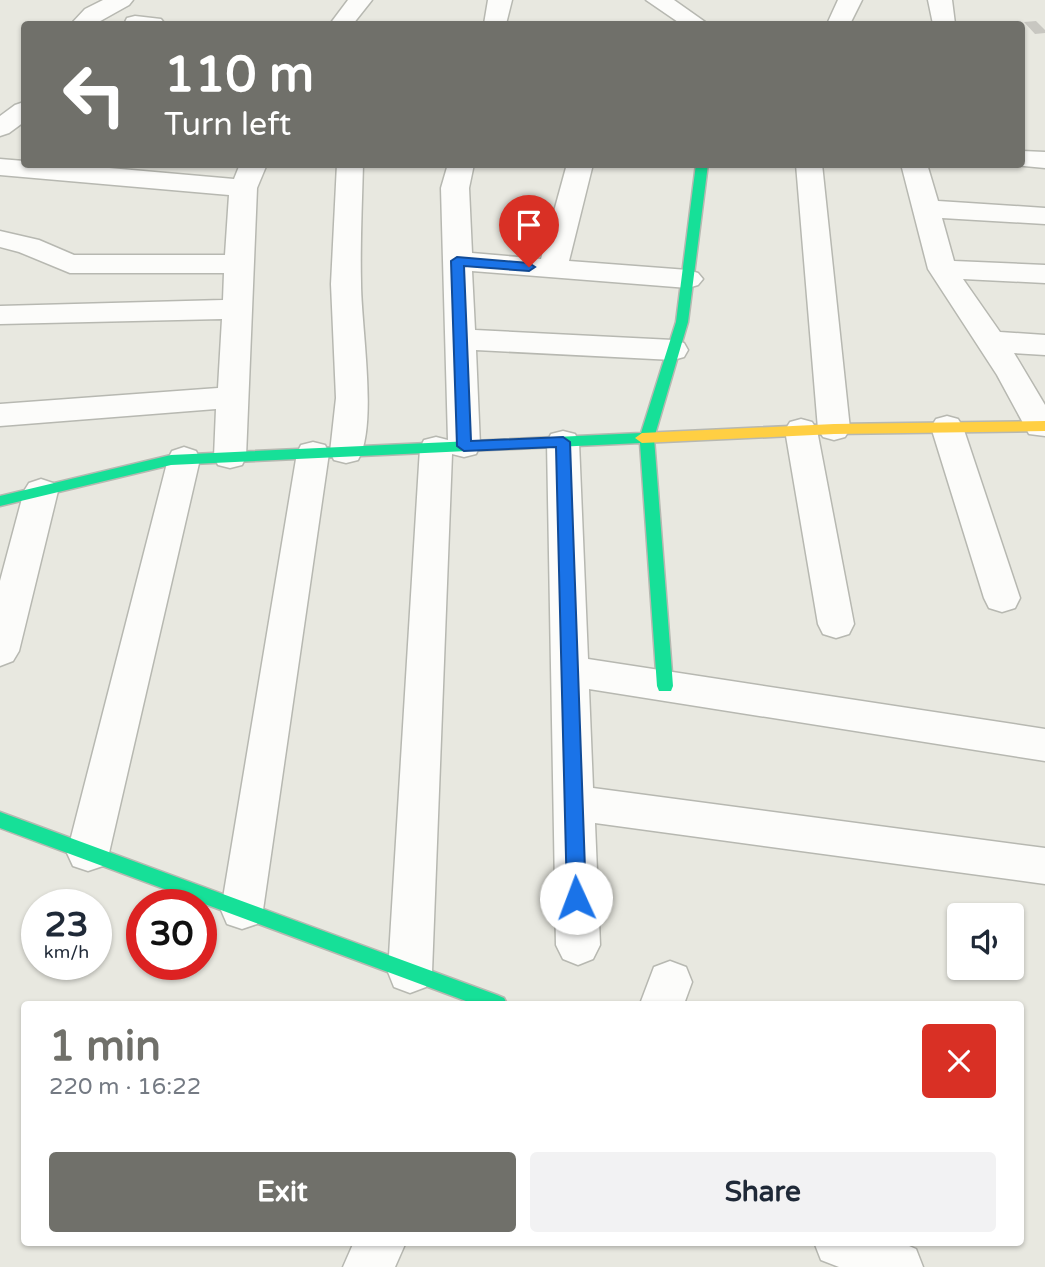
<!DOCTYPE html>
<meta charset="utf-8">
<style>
body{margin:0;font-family:"Varela Round",sans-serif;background:#f2f2f3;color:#1f2937;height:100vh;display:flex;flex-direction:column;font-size:26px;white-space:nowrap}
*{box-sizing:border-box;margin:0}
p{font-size:23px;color:#747a83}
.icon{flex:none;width:38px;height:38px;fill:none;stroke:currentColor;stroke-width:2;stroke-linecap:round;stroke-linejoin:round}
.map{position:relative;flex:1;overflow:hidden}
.details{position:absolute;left:21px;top:1001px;width:1003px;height:245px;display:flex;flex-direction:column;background:#fff;border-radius:7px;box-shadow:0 2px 5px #0004}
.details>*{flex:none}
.banner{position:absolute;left:21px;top:21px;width:1004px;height:147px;border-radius:7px;box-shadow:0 2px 5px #0004;background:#70706a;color:#fff;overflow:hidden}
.controls{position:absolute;left:947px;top:903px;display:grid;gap:14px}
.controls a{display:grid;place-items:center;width:77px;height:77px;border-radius:7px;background:#fff;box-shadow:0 2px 5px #0004;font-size:35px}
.speed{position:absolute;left:21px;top:889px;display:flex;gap:14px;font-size:35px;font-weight:700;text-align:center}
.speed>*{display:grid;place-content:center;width:91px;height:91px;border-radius:50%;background:#fff;box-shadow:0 2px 5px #0004;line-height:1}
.speed small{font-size:18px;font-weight:400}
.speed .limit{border:10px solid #d22;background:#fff;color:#111}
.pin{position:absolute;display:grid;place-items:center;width:60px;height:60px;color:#fff;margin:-72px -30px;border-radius:50% 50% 50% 0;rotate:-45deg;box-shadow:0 0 7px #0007}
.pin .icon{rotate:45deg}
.me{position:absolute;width:77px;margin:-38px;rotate:358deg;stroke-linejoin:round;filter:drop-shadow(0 0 5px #0008)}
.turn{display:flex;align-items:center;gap:24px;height:147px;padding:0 28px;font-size:32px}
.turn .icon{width:91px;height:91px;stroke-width:2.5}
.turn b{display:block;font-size:49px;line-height:60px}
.round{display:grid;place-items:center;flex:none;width:74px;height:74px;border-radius:7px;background:#f2f2f3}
.headline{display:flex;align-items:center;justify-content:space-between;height:119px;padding:0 28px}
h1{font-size:42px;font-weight:800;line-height:52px;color:#70706a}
.primary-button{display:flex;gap:14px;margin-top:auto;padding:14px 28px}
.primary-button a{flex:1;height:80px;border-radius:7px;background:#70706a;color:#fff;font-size:28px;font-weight:800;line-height:80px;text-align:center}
.primary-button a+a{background:#f2f2f3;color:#1f2937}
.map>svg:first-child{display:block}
.building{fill:#c8c7c1}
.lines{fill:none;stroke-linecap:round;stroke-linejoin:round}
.street-casing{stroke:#b7b8b1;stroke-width:3}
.fast-casing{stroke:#b7b8b1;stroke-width:3}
.slow-casing{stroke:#b7b8b1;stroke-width:3}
.street{fill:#fcfcfa;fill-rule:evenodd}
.fast{fill:#16e098;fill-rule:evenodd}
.slow{fill:#ffcf43;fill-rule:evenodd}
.route{fill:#1a73e8;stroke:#114b97;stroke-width:2}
</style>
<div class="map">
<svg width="1045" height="1267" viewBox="0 0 1045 1267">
<rect width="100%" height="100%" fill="#e8e8e0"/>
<path class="building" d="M1036 21 1045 30V33L1035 34 1024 22Z"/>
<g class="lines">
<defs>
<path id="street" d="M103 0H133L129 5 95 24H71L85 9Z
M348 0H372L353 24H330Z
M488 0H512L506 24H484Z
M646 0H674L708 24H681Z
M838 0H862L850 24H827Z
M928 0H952L955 24H933Z
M135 16 161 19 165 24H124L127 18Z
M24 102V122L9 133 0 136V116L15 105Z
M1022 151 1045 152V168L1013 165 1022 164Z
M0 159 24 161V164H64L234 179 240 164H267L257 188 246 457 242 465 230 468 218 465 214 457 216 409 0 426V404L218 388 222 319 0 324V306L223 300 224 273H70L19 252 0 247V231L39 240 74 255H225L229 195 0 175Z
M337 164H363C362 204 360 244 361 283 361 326 378 426 358 460L346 463 334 460 330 452 336 398 331 284Z
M448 164H474L469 188 472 253 541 259 567 164H593L569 261 688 270 698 273 703 279 698 285 688 288 472 271 475 330 673 340 684 343 688 350 684 357 673 360 476 350 480 446 476 454 464 457 452 454 432 972 426 987 410 993 394 987 388 972 420 448 424 440 436 437 448 440 441 188Z
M796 164H822L850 429 845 437 834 440 823 437 818 429Z
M901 164H927L938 201 1045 208V224L942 218 954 261 1045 265V283L963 279 1000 332 1045 335V355L1014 353 1045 405V436L1029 434 997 375 928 269Z
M947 416 958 419 963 427 1020 598 1015 608 1002 612 989 608 984 598 931 427 936 419Z
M801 419 812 422 817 430 854 624 849 634 836 638 823 634 818 624 785 430 790 422Z
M563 431 575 434 579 442 588 659 1045 729V761L589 689 593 788 1045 848V884L595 823 600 945 593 959 578 965 563 959 556 945 547 442 551 434Z
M313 442 325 445 329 453 263 910 257 924 242 929 227 924 221 910 297 453 301 445Z
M184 447 196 451 200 459 109 853 103 866 88 871 73 866 67 853 168 459 172 451Z
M41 479 53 483 58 491 19 651 13 661 0 666V581L24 491 29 483Z
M670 961 686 967 692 982 684 1004H640L654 967Z
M354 1242H406L395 1267H343Z
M814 1242H900L916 1249 923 1267H839L821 1260Z"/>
<path id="fast" d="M696 164H708L688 322 654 438 673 686 671 691H659L657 686 640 443 171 465 0 506V496L171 455 641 433 676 322Z
M0 812 497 995 504 998 507 1004H474L0 828Z"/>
<path id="slow" d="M1045 421V431L834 434 642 443 635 438 642 433 834 424Z"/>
</defs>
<use href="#street" class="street-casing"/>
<use href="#fast" class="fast-casing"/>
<use href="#slow" class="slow-casing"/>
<use href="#street" class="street"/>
<use href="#fast" class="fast"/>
<use href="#slow" class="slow"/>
</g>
<path class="route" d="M457 257 529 263 535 267 529 271 464 266 471 441 563 437 570 442 586 898 583 904 576 906 570 904 567 898 556 447 464 451 457 446 451 261Z"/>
</svg>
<div class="controls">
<a><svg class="icon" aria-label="sound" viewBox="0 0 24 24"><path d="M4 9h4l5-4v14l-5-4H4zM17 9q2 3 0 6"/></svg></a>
</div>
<div class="speed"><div>23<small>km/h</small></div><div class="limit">30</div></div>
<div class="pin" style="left:529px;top:267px;background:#d93025"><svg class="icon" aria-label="arrive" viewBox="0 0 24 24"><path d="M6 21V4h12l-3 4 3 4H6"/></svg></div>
<svg class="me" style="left:576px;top:898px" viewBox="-20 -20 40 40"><circle r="19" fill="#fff"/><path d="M0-13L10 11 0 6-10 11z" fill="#1a73e8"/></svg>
<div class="banner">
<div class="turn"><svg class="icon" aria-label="left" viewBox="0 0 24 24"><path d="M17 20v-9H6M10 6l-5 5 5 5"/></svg><div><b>110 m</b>Turn left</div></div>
</div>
<section class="details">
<div class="headline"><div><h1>1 min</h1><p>220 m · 16:22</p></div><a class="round" style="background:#d93025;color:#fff"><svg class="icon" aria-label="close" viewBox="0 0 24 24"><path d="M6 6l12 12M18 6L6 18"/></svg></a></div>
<div class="primary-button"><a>Exit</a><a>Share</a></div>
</section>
</div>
